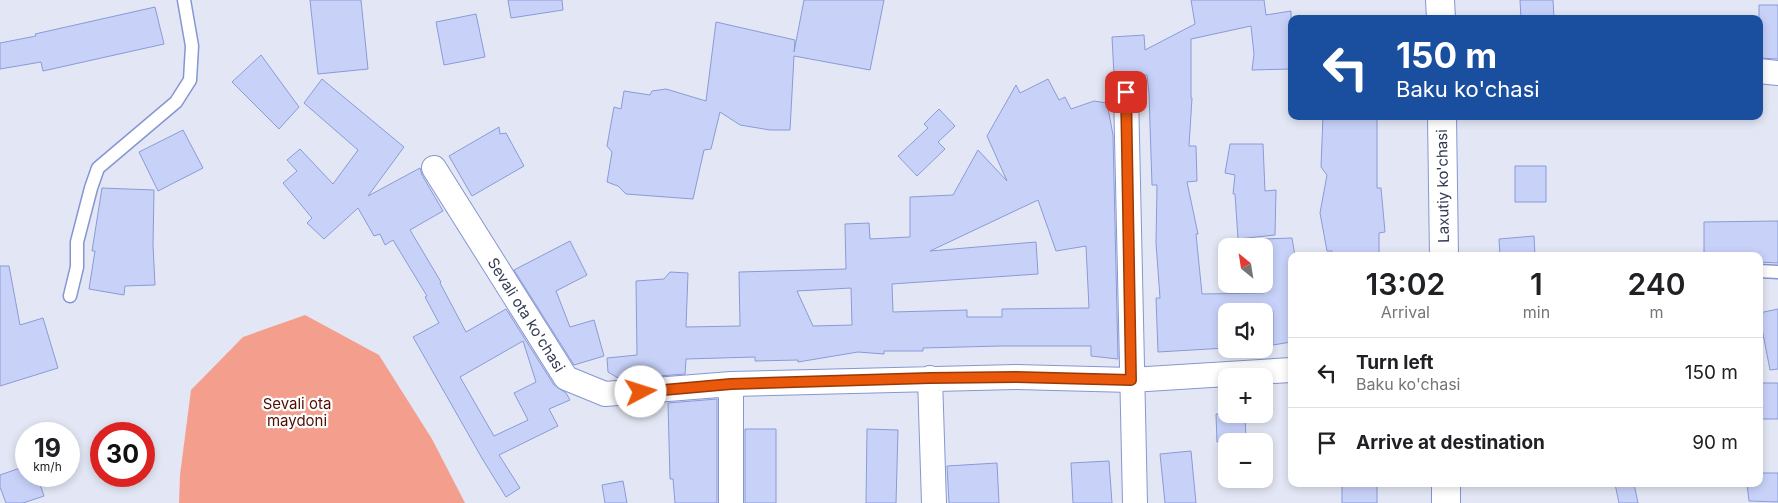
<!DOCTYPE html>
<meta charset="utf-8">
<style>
body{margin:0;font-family:Inter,sans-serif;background:#f6f6f6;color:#202124;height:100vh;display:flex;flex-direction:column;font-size:19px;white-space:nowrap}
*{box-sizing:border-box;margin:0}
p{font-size:16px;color:#757577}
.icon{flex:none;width:28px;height:28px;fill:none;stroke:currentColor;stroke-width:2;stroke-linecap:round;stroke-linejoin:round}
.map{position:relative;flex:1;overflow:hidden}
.side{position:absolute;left:1288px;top:252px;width:475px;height:235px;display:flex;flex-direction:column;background:#fff;border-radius:10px;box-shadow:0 2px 8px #0003}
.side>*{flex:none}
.hud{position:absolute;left:1288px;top:15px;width:475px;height:105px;border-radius:10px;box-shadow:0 2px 8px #0003;background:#1a4fa0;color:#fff;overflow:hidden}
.needle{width:32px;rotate:330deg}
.buttons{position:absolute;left:1218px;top:238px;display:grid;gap:10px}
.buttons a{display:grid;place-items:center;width:55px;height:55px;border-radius:10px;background:#fff;box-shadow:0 2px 8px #0003;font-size:25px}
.speed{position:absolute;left:15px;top:422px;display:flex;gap:10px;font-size:25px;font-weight:700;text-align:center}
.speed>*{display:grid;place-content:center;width:65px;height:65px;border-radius:50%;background:#fff;box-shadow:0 2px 8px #0003;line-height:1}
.speed small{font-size:12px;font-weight:400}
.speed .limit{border:8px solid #d22;background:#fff;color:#111}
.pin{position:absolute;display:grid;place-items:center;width:42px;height:42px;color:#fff;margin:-21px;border-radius:10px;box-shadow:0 2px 8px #0006}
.me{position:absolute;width:55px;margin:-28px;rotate:85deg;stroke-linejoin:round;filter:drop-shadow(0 0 4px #0008)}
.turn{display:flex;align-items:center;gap:18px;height:105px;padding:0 25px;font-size:22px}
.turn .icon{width:65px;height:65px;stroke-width:2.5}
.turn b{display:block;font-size:35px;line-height:42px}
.eta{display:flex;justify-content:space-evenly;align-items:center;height:85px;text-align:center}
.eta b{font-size:30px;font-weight:600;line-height:35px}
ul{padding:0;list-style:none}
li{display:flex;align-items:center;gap:15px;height:70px;padding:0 25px;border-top:1px solid #e0e0e0}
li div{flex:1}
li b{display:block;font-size:19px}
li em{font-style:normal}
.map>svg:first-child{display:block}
.green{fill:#f49f8d}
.building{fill:#c8d2f9;stroke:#8a9ad7;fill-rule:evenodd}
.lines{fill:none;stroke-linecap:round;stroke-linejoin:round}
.service-casing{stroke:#8696d2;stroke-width:15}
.minor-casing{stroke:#8696d2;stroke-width:26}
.tertiary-casing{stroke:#8696d2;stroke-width:30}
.service{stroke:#fff;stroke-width:12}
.minor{stroke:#fff;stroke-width:24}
.tertiary{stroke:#fff;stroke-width:28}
.route-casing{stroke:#983908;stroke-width:12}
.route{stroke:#ea580c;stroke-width:9}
.labels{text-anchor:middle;stroke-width:4.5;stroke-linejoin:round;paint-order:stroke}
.street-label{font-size:15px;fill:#343b55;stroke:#fff}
.park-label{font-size:15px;fill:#520e03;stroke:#fff}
</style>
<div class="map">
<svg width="1778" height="503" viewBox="0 0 1778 503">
<rect width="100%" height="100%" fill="#e3e7f5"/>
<path class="green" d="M305 315 379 355 432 439 465 503H179L180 475 191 390 243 337Z"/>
<path class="building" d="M310 0H361L368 69 318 74Z
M508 0H562L563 10 511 18Z
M804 0H884L870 70 794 56 790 130H770L740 125 720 112 711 149 704 150 693 199 626 194 618 186 607 182 612 152 607 146 614 107 621 109 624 91 650 95 652 91 666 89 706 101 716 22 795 40 794 52Z
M1191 0H1264L1266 15 1291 11V69L1252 70 1254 54 1251 26 1191 39V98H1192L1189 146H1196L1197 181 1187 182 1198 234H1196L1202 294 1264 293V239L1292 238 1295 256H1291V342L1273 345V311H1226V348L1158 352 1156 298H1160L1156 243 1157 185H1152L1149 94 1147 75H1114L1112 37 1144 35 1145 50 1195 24Z
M1520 0H1553L1554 19H1521Z
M1759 5H1778V59L1759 58Z
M155 7 164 44 43 71 41 62 0 69V43L36 36 35 34Z
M476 14 485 57 444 65 436 22Z
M261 55 299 107 279 129 232 82Z
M322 79 404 147 368 196 420 168 422 175 443 211 410 230 441 282 440 283 466 332 506 309 554 385 566 393 570 400 549 409 558 426 499 455 520 488 506 497 483 460 413 337 439 323 425 297 427 296 393 240 385 245 380 234 374 236 358 208 324 239 307 223 312 218 283 183 297 171 287 160 300 149 333 184 358 150 304 103ZM523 341 536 382 514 393 528 420 494 436 460 377Z
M1048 79 1059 100 1065 97 1071 109 1094 101 1107 103 1113 135 1118 359 1091 356V346H1001L923 348V351H884V354L858 352 798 362V360L755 361V357L686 359 685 374 620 379 608 372 607 358 637 355 636 281 664 279 670 272 688 273 686 327 740 326 739 272 846 269 845 224 869 223 870 239 910 237V197L953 195 978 150 1007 181 987 136 1016 85 1020 93ZM1038 200 1056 251 1086 246 1089 308 1002 309V317H967V310L893 312 892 284 1038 274 1036 242 930 251ZM851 288 852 325 813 326 797 291Z
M939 109 955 126 938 142 945 149 917 176 898 156 928 128 924 124Z
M1323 116H1377V188H1381L1385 232 1379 233V256H1333L1332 251H1327L1320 213 1327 175 1321 167Z
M499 127 500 134 506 133 524 166 472 196 449 156Z
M183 130 203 168 158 191 139 152Z
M1230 144H1263L1265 191 1276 190 1275 235 1238 239 1235 194H1233L1235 175 1225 173Z
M1515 166H1546V202H1515Z
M102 188 154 190 153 245 155 285 125 286 124 295 89 289 95 251H92Z
M1778 221V263L1759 262V256H1704V222Z
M1534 236 1535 256H1500L1499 239Z
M570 241 587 275 556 291 570 327 594 320 604 356 574 365 514 270Z
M0 266H9L20 325 43 318 58 368 0 386Z
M1778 309V369L1770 370 1759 313Z
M1759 383H1778V419H1759Z
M717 399V503H675L673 479H670L668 403Z
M1216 414H1245L1246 441 1217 442Z
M745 429H776V503H745Z
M867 429 898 430 896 503H866Z
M1191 451 1196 503H1165L1160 454Z
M1109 461 1112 503H1073L1071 463Z
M997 463 999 503H949L947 466Z
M26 466V476H37L44 496 23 503H6L0 487V475Z
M1759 473H1778V502L1749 501 1747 484H1759Z
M623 481 627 503H605L602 485Z
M1342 484H1377V503H1342Z
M1615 484H1634L1638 503H1619Z"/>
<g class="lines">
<defs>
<path id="service" d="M1759 271 1778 272
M70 296 77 267V242L91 188 98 168 176 102 190 80 192 46 184 0"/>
<path id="minor" d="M1759 71 1778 73
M1126 92 1135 503
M434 168 566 378 605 394 731 384 1016 377 1131 380 1291 370
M930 378 934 503
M731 384V503"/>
<path id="tertiary" d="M1440 0 1441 19
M1442 116 1444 256
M1446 484V503"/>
</defs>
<use href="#service" class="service-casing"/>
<use href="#minor" class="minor-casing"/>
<use href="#tertiary" class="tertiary-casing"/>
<use href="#service" class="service"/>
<use href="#minor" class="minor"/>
<use href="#tertiary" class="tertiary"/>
</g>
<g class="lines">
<defs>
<path id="route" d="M641 392 731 384 930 378 1016 377 1131 380 1126 92"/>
</defs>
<use href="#route" class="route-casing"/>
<use href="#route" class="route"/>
</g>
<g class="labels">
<g class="street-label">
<text transform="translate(1443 186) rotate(-91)" y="5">Laxutiy ko'chasi</text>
<text transform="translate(526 315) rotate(58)" y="5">Sevali ota ko'chasi</text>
</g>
<g class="park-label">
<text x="297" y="409">Sevali ota<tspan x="297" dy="17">maydoni</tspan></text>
</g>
</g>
</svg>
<div class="buttons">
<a><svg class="needle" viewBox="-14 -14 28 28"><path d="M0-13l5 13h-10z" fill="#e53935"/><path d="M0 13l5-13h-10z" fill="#757577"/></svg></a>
<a><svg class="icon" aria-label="sound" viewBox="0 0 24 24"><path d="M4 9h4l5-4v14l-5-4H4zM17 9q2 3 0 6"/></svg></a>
<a>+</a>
<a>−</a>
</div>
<div class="speed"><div>19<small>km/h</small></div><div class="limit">30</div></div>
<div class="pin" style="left:1126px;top:92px;background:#d93025"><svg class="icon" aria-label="arrive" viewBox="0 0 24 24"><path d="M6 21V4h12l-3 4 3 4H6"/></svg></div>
<svg class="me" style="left:641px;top:392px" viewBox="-20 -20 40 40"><circle r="19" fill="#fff"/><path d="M0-13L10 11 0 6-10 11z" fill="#ea580c"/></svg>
<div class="hud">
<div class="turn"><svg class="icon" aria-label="left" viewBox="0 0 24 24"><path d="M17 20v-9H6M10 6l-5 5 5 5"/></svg><div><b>150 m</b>Baku ko'chasi</div></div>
</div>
<section class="side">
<div class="eta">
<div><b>13:02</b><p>Arrival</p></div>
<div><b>1</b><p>min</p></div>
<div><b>240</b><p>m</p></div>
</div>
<ul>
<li><svg class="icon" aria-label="left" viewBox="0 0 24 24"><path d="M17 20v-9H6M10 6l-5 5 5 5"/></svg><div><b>Turn left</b><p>Baku ko'chasi</p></div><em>150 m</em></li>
<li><svg class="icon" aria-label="arrive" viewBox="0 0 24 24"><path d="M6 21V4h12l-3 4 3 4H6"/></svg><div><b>Arrive at destination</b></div><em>90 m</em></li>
</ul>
</section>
</div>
